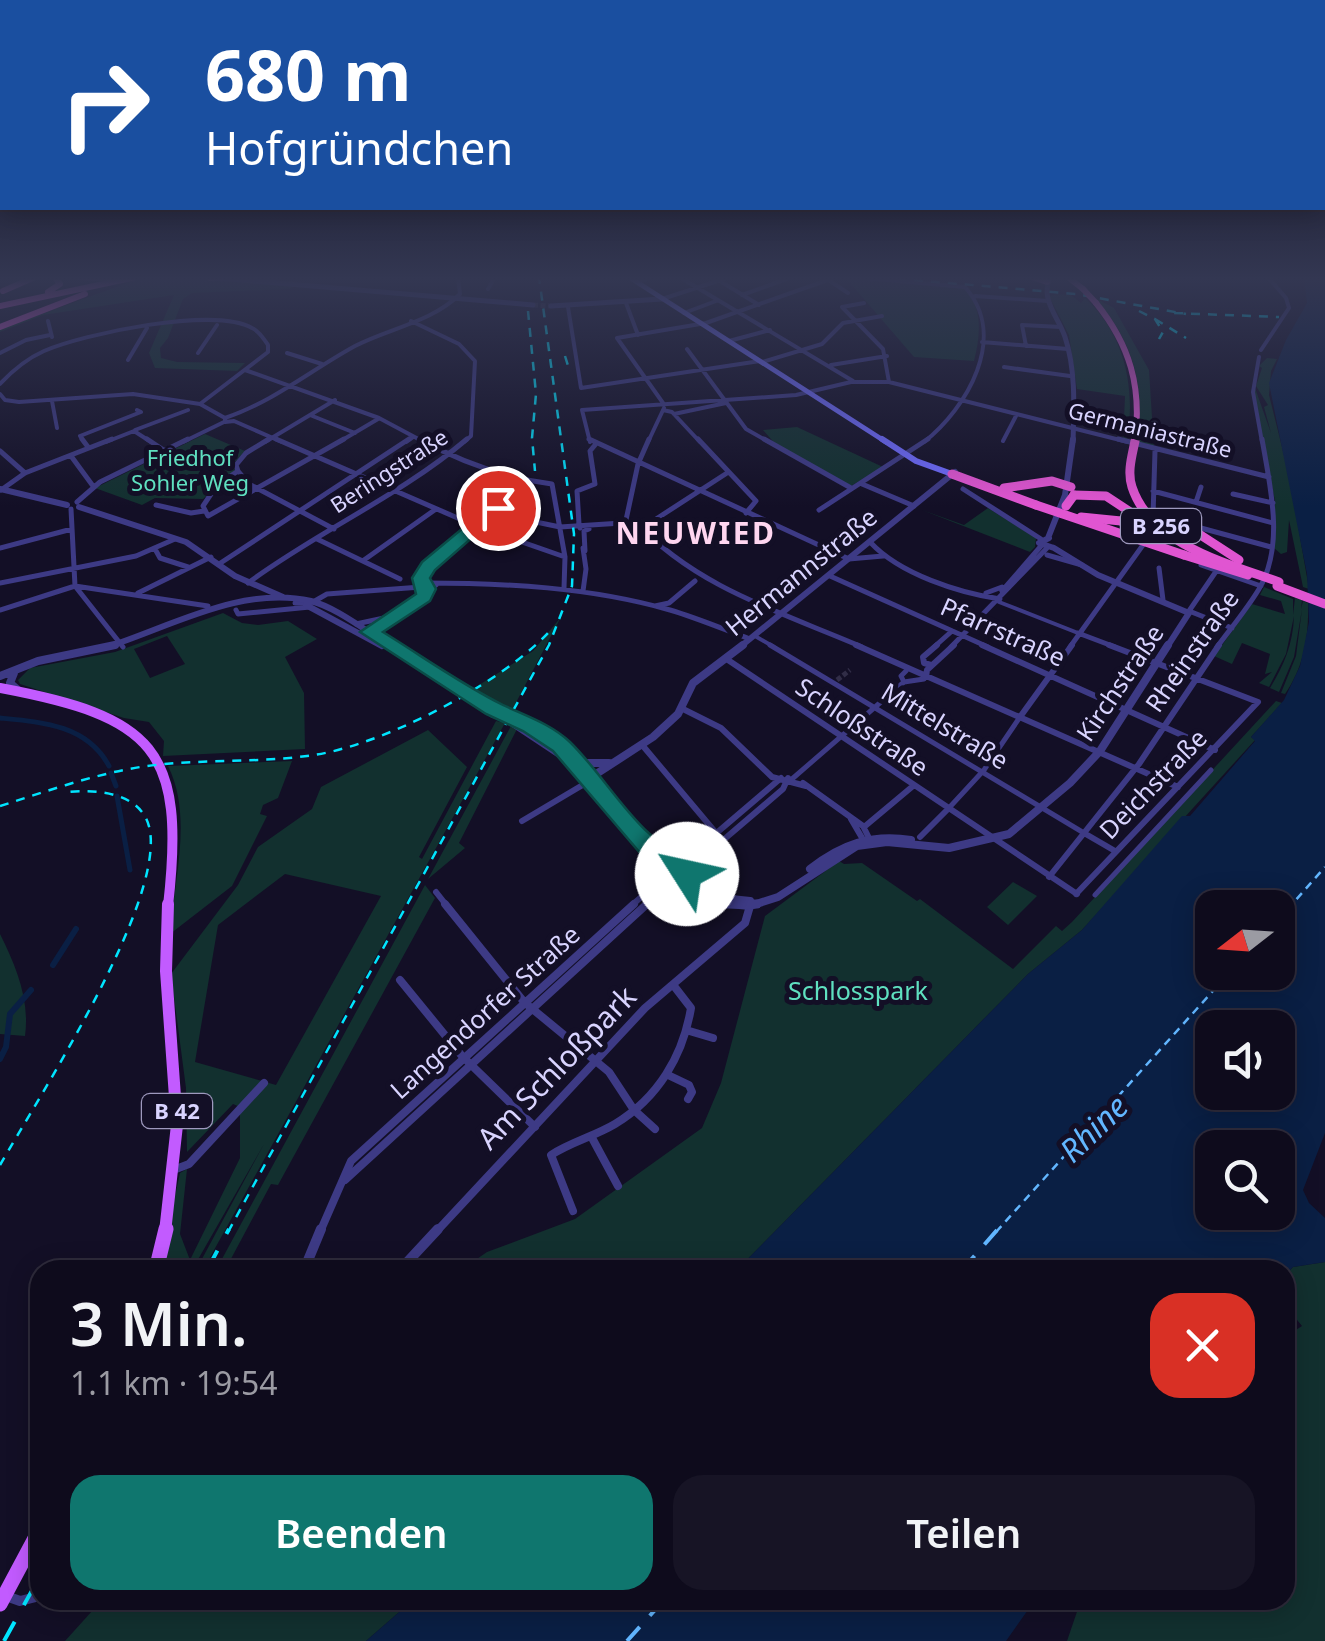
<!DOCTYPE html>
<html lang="de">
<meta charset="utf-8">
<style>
body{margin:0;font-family:"Noto Sans",sans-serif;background:#171425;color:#f1f3f6;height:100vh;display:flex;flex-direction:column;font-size:38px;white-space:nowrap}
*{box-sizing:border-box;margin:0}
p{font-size:32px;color:#9b9ba3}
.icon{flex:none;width:55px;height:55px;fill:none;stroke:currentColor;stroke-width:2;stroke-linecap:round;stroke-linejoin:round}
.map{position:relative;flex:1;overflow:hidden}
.details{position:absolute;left:30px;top:1260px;width:1265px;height:350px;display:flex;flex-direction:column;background:#0e0b1c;border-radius:30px;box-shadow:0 5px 25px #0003,0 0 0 2px #2e2b3b}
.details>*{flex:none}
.banner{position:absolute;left:0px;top:0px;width:1325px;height:210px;box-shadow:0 5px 25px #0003,0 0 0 2px #2e2b3b;background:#1a4fa0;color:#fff;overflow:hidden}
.needle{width:65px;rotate:253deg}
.buttons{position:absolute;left:1195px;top:890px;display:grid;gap:20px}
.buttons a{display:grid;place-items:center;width:100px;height:100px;border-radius:20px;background:#0e0b1c;box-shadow:0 5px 25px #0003,0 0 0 2px #2e2b3b;font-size:50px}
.pin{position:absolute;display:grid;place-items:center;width:85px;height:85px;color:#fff;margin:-42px;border:5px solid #fff;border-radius:50%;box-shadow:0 2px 10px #0007}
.me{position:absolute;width:110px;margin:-55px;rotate:305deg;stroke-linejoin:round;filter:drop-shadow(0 0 8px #0008)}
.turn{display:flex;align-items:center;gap:35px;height:210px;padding:0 40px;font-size:45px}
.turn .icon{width:130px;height:130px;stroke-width:2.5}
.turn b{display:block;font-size:70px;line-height:85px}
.round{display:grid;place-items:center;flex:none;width:105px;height:105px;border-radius:30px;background:#171425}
.headline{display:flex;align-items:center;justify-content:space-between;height:170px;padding:0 40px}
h1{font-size:60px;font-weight:600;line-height:75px}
.action{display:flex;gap:20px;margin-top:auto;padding:20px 40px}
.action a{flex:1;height:115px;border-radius:30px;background:#0f766e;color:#fff;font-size:40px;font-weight:600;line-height:115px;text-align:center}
.action a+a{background:#171425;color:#f1f3f6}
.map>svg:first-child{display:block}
.green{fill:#12302f;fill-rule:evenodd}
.water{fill:#0a1f44;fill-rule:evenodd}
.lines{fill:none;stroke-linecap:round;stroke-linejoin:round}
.canal-far1{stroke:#0a1f44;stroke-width:5}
.canal{stroke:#0a1f44;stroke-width:6}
.ferry-far1{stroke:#62b6ff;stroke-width:2.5;stroke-dasharray:8 6;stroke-linecap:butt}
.ferry{stroke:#62b6ff;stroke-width:4;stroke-dasharray:19 15;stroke-linecap:butt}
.pedestrian-tunnel{stroke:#312d47;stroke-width:5;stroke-dasharray:5 2.5;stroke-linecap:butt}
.tertiary-tunnel{stroke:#312d47;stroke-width:5;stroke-dasharray:5 2.5;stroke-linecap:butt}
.pedestrian-far1{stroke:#3d3a85;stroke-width:4}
.pedestrian{stroke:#3d3a85;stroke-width:5}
.minor-far4{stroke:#3d3a85;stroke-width:4}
.minor-far3{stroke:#3d3a85;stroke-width:5}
.minor-far2{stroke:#3d3a85;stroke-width:6}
.minor-far1{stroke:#3d3a85;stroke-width:8}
.minor{stroke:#3d3a85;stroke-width:10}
.tertiary-far3{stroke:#3d3a85;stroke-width:5}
.tertiary-far2{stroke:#3d3a85;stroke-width:6}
.tertiary-far1{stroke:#3d3a85;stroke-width:8}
.tertiary{stroke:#3d3a85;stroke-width:9}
.secondary-far1{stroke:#6f6bff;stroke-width:5}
.secondary{stroke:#6f6bff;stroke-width:6}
.primary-far2{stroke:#c25bff;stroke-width:10}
.primary-far1{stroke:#c25bff;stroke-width:12}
.primary{stroke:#c25bff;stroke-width:15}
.trunk-far1{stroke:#e055d1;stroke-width:6}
.trunk{stroke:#e055d1;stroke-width:9}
.rail-far1{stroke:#00e5ff;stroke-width:2.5;stroke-dasharray:9 8;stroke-linecap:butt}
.rail{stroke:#00e5ff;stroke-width:4;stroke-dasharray:22 19;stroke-linecap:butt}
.minor-bridge{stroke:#3d3a85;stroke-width:5}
.trunk-bridge-far1{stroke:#e055d1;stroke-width:6}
.trunk-bridge{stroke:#e055d1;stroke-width:9}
.route{fill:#0f766e;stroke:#0a4d48;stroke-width:2.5}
.labels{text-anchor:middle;stroke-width:10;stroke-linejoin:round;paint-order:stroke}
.far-street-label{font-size:22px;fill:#d9d4ff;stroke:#130f26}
.far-park-label{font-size:22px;fill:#5fe0c0;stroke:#130f26}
.shield{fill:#130f26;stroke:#9e99be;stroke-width:2.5}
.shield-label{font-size:22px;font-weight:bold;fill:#d9d4ff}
.street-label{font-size:25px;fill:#d9d4ff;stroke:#130f26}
.park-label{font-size:25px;fill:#5fe0c0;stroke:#130f26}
.far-district-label{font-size:30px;font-weight:bold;letter-spacing:2.5px;fill:#ffd6f0;stroke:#130f26}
.near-street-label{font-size:30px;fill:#d9d4ff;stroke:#130f26}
.near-water-label{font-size:32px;font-style:italic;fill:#62b6ff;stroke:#130f26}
</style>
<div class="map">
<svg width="1325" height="1641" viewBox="0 0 1325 1641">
<rect width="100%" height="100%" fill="#130f26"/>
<path class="green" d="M144 277 297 284 289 289 192 293 183 299 168 338 160 348 161 358 177 362 245 363 237 371 155 368 149 353 174 295 43 315 0 332V329Z
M845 277 964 288C984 308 980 337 974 361L914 357Z
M1057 294 1071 295 1081 303 1085 298C1125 335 1136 388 1127 440H1123L1125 396 1077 389 1069 335 1049 296Z
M1095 298 1114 308 1149 370 1154 449 1137 444C1146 388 1134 341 1095 298Z
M1267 358 1277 359 1271 371 1269 395 1290 479 1309 589 1303 587 1289 520 1287 552 1281 554 1274 548 1275 501 1254 398 1255 388 1271 433 1264 407 1268 405 1256 386 1262 368 1259 366Z
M797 427 883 467 851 486 777 446 763 430Z
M205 434 245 451 233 464 235 471 203 499 155 498 142 505 95 488Z
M988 508 1036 538 1035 547 1030 552 922 510 964 525Z
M1264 587 1293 599V615L1295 598 1302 600 1301 609 1303 601 1308 603C1309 636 1304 667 1285 694L1281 693 1296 656 1302 609 1294 657 1279 692 1270 688C1284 665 1293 644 1294 616L1286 654 1269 687 1259 683 1272 672 1265 674 1270 654 1242 643 1232 664 1214 656 1252 604 1285 614 1281 601 1260 595Z
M223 613 242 623 258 625 288 621 317 639 285 657 304 693 305 749 163 756 164 741 149 722 124 718 20 684 18 680 30 668 115 652ZM167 636 185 664 150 678 134 649Z
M561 617 510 714 471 690 533 651Z
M1276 701 1282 703 1251 737 1255 740 1082 930 1028 974 737 1270H461L487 1252 575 1219 702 1128 721 1083 765 916 839 861 844 864 862 863 917 901 920 899 1013 969 1056 926 1062 931 1072 922Z
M496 721 505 723 203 1270H196L264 1144 192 1270H159L180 1173 187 1169 180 1234 190 1260 240 1158V1107L233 1104 187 1152 186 1088 171 974 238 885 258 847 312 809 321 787 428 730 467 767 419 857 422 859ZM285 874 381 896 276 1085 195 1062 218 925Z
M511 726 517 729 459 843 465 848 428 879Z
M292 761 278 798 263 805 260 814 267 816 232 886 170 934C174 880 193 816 168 766Z
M1013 882 1037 896 1008 925 987 907Z
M425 885 435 898 278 1185 271 1184 225 1270H216Z
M0 934C16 966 30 1000 25 1036L0 1034Z
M1325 1262V1641H1067L1081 1600H1285V1337L1302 1326 1285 1305V1275L1293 1267Z
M102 1600H413L366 1641H65Z"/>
<path class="water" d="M1304 277H1325V1133L1303 1190 1309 1203 1325 1218V1262L1293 1267 1285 1275V1270H737L1028 974 1082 930 1182 816H1190L1255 741 1251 737 1284 700 1300 666 1309 622 1307 574 1269 383 1286 340 1307 303ZM1212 908H1278V972H1212ZM1212 1028H1278V1092H1212ZM1212 1148H1278V1212H1212Z
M413 1600H1035L1006 1641H366Z"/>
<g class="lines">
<path class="canal-far1" d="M0 718C42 722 87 725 109 766
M111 773 116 786
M117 796 130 870"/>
<path class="canal" d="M53 965 76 929
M0 1059 6 1047 10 1014 31 990"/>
<path class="ferry-far1" d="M1278 920 1325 867
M996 1232 1230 972"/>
<path class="ferry" d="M962 1270 998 1229
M627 1641 664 1600"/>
<path class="pedestrian-tunnel" d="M837 680 850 670"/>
<path class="tertiary-tunnel" d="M533 305 551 306"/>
<path class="pedestrian-far1" d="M999 602 1078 633
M755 636 774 647"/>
<path class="pedestrian" d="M770 645 1084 833
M904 682 901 676 906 671
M792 779 904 682 924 679
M948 809 984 770 1020 717
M1095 895 1211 770"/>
<path class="minor-far4" d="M854 277 965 287C1009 337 967 408 924 442
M681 278 853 381
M720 281 759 305
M830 281 848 293
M636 282 652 277
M488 289 495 277
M742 295 792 277
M975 296 1048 301
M662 299 730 277
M626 303 638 335
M864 303 842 307 883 349 889 382
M568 307 581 388 760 361
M684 313 716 301
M48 321 52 337
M411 321 459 344 475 361 471 436 464 442
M729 341 770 330
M982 342 1068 349
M1026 346 1022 325 1061 327
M687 349 746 429 769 442
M1261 350 1289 308 1286 298 1268 277
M0 353 26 340 50 335
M198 353 217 325
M287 353 322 364
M1259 357 1253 392 1262 442
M128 360 147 328
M762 362 822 344 843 323 882 316
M831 365 887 356
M1004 367 1070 376
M245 370 379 418 424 442
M0 384C13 370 26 359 44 351 83 334 214 306 252 328 259 331 264 339 268 345V352L200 404
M0 394 5 400 19 402 133 394 200 404
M52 401 57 428
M663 403 617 338 706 323 836 277
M200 404 225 418V422L234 421 282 442
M663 410 672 412 700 442
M674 414 726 403
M310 415 355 433
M225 418C273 402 311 370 355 346 390 328 432 322 460 294L458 277
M135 430 188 410
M1003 441 1017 414
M84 442 80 436 141 412 137 410
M106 442 134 431 151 442
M183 442 224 422
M265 442 335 400
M339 442 378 419
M406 442 413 437
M590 442 582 410 796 395 851 382H889L1128 442
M648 442 664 408"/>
<path class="minor-far3" d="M82 439 88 447
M147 439 165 451
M269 439 246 453 236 465 238 471 217 485 203 506 208 516 344 439
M276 439 476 526 565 557
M419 439C461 462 505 478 552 484L565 557 564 588
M589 439 849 559 883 556
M698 439 756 501 746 513
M764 439 851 488
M1118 439 1269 477
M0 451 25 473
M71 456 93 486
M238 471 249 484 334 529
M862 484 914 506
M963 489 1041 539
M1 490 25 473 112 439
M1153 491 1273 523
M1233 494 1273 503
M77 502 100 482 188 439
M1196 502 1201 487
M156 505 191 513 204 511
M71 509 75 586 123 647
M819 510 928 439
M492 513 560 527 653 521 727 473
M1153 515 1271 547
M626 520 638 464 649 439
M636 522C695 587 783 613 862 647
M579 524 577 491 595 484 590 451 595 445
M650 538 657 519
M317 539 400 579
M871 543C900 574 959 593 1000 599
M0 548 72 529
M583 548 586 569 583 591
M155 549 160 558 188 567
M585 551 584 531 589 529
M1047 555 1082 565
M364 560 436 509
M219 564 409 439
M1201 565 1261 586
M1159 568 1163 600
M1217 570 1189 611 1232 628
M830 576 988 647
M0 583 136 556 175 539
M248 583C318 531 400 496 467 439
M423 583C506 583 589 587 670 610 697 618 723 629 750 639
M423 589 417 579 420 572 527 482
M1002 591 1041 546
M138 593 211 557
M986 593 1002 587
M295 603 313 602 327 594 421 587
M655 606 669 603 695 581
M0 610 75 586 208 606
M236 610 238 614 310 607
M356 624 384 618
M1078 633 1115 647
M366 634 436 585
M934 647 952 631
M951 647 1047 548
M1070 647 1148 538 1153 516 1155 451
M1217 647C1231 628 1247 609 1259 589 1285 545 1270 486 1262 439"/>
<path class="minor-far2" d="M856 645 1178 787
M982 645 1215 750
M725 658 1077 894
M931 665 924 663 923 657 937 645
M926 677 927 670 954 645
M681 708 721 728 772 777 806 786
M1020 717 1072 645
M643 746 716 833
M803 783 863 826 871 842
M851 819 865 843
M522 821 586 783
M864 827 913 786
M1084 833 1115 851
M920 837 948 809
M638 844 654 870 648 891
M659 853 674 856 695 849
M679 865 781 778
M687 871 783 789 788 778
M1049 877 1139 764 1219 645
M436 892 447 906
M1076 894 1258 702 1109 645
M659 895 679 890 700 896
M631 906 665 876
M645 906 671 882"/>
<path class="minor-far1" d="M445 904 524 1002 609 1072 634 1110 655 1129
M400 980 462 1056 535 1127
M686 1030 713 1038
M668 1075 689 1085 692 1092 688 1099
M591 1136 618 1186
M176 1169 189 1164 264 1083
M345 1180 647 904
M573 1211 551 1155C571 1142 595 1136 615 1124 658 1098 683 1056 691 1008L674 986
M320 1232 351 1161 634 904
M436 1232 645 1008 745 923 750 906"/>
<path class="minor" d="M304 1270 321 1229
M400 1270 438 1229
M6 1596 20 1601 40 1596"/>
<path class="tertiary-far3" d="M206 277 533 305
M1050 277C1040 300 1058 316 1065 337 1076 370 1074 408 1073 442
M551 306 662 299"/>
<path class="tertiary-far2" d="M0 489 67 505
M79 507 186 542 235 576 283 597
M1048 538 1065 495 1073 439
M1049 538 1039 543 1054 548
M1054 548 1098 575 1189 613 1167 647
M306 605 382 646
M107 647C170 627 242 585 311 601 338 608 368 633 393 647
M740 647 955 472"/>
<path class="tertiary-far1" d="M388 645 560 745 652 851 669 864 684 868 687 875 683 880 667 879 664 871 671 865
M14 673 10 683 18 690
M0 676 38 661 115 645
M446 682 493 714
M510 721 564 757 640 844
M579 763H609
M590 778 653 737 678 714 693 683 743 645
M810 869C842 844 871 834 911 840
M680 882 718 903 750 906 778 897 857 846 887 842 949 848 1009 834 1070 783 1100 751 1168 645
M701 889 722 898 750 901"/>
<path class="tertiary" d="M725 904H757"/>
<path class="secondary-far1" d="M629 277 886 442"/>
<path class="secondary" d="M882 439 916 461 952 474"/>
<path class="primary-far2" d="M0 688C154 717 186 748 168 906"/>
<path class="primary-far1" d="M165 1232 177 1125 166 971 168 904"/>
<path class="primary" d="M156 1270 166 1229
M0 1604 40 1529"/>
<path class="trunk-far1" d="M78 277 109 278
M1032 277 1047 282
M1068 277 1083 289
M210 278 222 277
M3 291 35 277
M48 292 60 284 55 277
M1096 303C1130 345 1142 387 1135 441
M0 306 136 277
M0 327 85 294"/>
<path class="trunk" d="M952 474 1036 505
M1004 488 1052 481 1071 487
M1066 506 1074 495
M1081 517 1121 521
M1163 523 1199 534 1239 560
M1184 555 1248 575
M1277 586 1325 604"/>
<path class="rail-far1" d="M880 277 1076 294 1186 314
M528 311 536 394 532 438 535 471
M1139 311 1155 319 1163 332 1159 339
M1174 313 1279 317
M1155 319 1186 338
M565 356 570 372
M0 806C48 791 97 773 147 766 200 759 254 763 307 756 378 748 499 685 548 633
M0 1165C40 1095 162 907 150 831 144 793 98 789 68 792
M228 1232 549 645 572 586 574 534 539 277"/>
<path class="rail" d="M207 1270 229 1229
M4 1641 40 1576"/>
<path class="minor-bridge" d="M579 524 580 528"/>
<path class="trunk-bridge-far1" d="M1083 289 1096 303"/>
<path class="trunk-bridge" d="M1135 441C1132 456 1127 472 1132 487 1151 545 1229 564 1279 582
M1074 495 1106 496 1153 527
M1036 505 1184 555
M1121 521H1144"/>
</g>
<linearGradient id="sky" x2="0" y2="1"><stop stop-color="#0a0815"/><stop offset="0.55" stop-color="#333752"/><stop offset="1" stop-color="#333752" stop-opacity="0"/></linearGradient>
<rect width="1325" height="507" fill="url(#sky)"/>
<path class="route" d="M492 504 506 508 435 570 430 578 436 589 430 601 383 632C422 656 461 684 503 705 526 716 551 724 570 742 609 780 639 842 691 860L699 874 695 881H679L675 875 661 871 641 854 553 751 523 731 486 714 360 632 416 594 412 578 422 562Z"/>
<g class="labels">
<g class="far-street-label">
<text transform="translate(1150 430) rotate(14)" y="8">Germaniastraße</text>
<text transform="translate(389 471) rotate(-33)" y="8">Beringstraße</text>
</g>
<g class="far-park-label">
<text x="190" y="466">Friedhof<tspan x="190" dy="25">Sohler Weg</tspan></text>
</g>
<g class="shield">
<rect x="1121" y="509" width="80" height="34" rx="8"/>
<rect x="142" y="1094" width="70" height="34" rx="8"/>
</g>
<g class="shield-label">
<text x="1161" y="534">B 256</text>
<text x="177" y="1119">B 42</text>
</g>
<g class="street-label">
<text transform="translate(801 572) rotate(-39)" y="9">Hermannstraße</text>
<text transform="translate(1003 632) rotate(24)" y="9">Pfarrstraße</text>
<text transform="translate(1192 651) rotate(-55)" y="9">Rheinstraße</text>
<text transform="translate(1120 683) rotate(-56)" y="9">Kirchstraße</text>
<text transform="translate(945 726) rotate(31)" y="9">Mittelstraße</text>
<text transform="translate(862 727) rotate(34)" y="9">Schloßstraße</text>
<text transform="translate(1153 784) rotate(-46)" y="9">Deichstraße</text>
<text transform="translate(485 1012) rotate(-42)" y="9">Langendorfer Straße</text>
</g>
<g class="park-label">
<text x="858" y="1000">Schlosspark</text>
</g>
<g class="far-district-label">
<text x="696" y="544">NEUWIED</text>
</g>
<g class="near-street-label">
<text transform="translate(557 1068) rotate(-46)" y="10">Am Schloßpark</text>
</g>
<g class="near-water-label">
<text transform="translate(1094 1129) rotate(-44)" y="11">Rhine</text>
</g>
</g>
</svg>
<div class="buttons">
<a><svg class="needle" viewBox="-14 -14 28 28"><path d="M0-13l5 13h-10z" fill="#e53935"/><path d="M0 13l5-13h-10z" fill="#9b9ba3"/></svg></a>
<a><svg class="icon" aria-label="sound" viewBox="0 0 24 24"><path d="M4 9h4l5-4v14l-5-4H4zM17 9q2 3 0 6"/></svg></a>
<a><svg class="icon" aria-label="search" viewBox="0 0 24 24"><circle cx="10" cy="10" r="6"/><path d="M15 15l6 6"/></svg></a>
</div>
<div class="pin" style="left:498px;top:508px;background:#d93025"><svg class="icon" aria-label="arrive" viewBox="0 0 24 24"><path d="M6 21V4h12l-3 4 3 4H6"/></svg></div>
<svg class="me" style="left:687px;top:874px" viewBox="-20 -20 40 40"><circle r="19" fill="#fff"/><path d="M0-13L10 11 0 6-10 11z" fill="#0f766e"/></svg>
<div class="banner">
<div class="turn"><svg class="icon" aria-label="right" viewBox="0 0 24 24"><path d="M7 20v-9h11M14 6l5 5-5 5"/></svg><div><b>680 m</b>Hofgründchen</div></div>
</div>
<section class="details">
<div class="headline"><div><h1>3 Min.</h1><p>1.1 km · 19:54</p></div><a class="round" style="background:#d93025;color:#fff"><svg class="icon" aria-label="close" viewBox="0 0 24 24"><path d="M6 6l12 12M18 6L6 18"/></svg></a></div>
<div class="action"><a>Beenden</a><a>Teilen</a></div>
</section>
</div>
